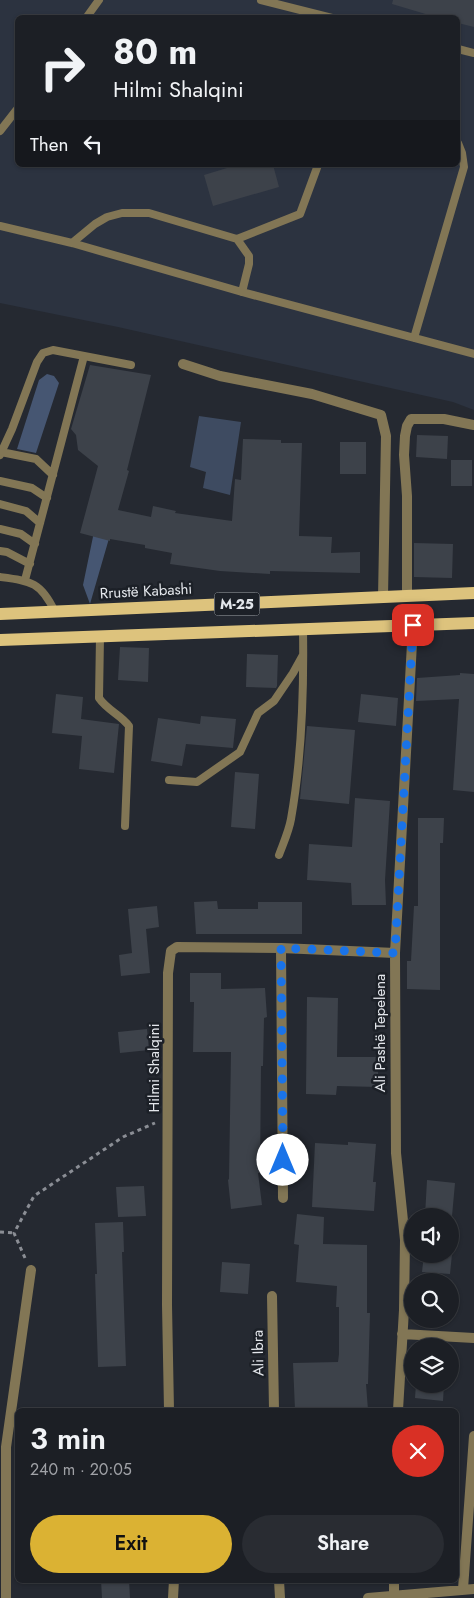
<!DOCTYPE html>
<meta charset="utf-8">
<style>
body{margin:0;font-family:Jost,sans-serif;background:#292c32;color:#f1f3f6;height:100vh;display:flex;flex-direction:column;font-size:19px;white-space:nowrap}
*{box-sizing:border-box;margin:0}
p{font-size:16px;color:#a0a2a7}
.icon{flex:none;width:28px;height:28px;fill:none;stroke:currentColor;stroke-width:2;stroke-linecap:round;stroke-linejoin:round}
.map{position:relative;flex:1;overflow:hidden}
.panel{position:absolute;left:15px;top:1408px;width:444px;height:175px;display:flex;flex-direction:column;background:#1c1f25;border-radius:8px;box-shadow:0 1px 4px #0004,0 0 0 1px #3a3d42}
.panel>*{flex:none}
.hud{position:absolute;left:15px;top:15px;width:445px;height:152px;border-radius:8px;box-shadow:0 1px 4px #0004,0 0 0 1px #3a3d42;background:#1c1f25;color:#f1f3f6;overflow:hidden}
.fabs{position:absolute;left:404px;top:1208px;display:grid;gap:10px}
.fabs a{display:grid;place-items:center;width:55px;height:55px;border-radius:50%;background:#1c1f25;box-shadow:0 1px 4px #0004,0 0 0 1px #3a3d42;font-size:25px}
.pin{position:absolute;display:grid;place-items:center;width:42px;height:42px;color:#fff;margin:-21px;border-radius:10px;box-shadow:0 2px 8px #0006}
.me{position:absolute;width:55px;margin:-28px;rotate:0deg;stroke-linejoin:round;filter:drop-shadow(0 0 4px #0008)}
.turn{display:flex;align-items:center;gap:18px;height:105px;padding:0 15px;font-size:22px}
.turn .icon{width:65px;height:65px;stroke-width:2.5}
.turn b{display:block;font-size:35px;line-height:42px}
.then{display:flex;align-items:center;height:48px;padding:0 15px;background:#0003;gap:10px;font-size:19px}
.round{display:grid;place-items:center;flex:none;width:52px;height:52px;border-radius:26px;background:#292c32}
.overview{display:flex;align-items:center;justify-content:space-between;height:85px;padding:0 15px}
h1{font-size:30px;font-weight:600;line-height:38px}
.primary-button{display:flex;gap:10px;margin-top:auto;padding:10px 15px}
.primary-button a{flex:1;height:58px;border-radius:30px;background:#dbb233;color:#111;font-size:20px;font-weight:600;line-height:58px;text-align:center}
.primary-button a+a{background:#292c32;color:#f1f3f6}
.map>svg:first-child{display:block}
.built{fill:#2c3340;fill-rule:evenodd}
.green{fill:#3e4b61}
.forest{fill:#465672}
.building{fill:#3d424a}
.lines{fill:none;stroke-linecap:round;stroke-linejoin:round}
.path{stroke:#8b8e95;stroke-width:3;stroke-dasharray:4 4;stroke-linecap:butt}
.service{stroke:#827655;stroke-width:8}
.minor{stroke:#827655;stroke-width:10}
.primary{stroke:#ddc37d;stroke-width:12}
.route{stroke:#1a73e8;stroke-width:9;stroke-dasharray:0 16.2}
.labels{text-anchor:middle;stroke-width:5;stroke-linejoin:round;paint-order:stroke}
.shield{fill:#1c2027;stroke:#a7abb0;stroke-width:1}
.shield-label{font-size:14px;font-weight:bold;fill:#e3e6eb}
.street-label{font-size:15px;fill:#e3e6eb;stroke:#1c2027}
</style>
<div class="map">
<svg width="474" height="1598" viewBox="0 0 474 1598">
<rect width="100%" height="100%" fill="#252931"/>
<path class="built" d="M0 0H474V410L453 402 118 327 0 303ZM18 18H458V165H18Z"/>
<path class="green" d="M199 416 241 422 230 495 203 488 206 472 190 467Z"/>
<path class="forest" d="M47 374 54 376 59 383 36 453 17 449 39 380Z
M100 503 119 504 90 604 83 585Z"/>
<path class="building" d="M393 0H474V27L458 23V18H439L392 4Z
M237 165H273L279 187 213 206 204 175Z
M90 365 151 375 127 470 129 471 118 510 151 517 153 506 176 511 175 513 232 521 235 479 241 480 243 439 281 440V443H302L299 536 332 537 331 553 360 552V573L270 571V574L220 571 170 564 172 553 145 548V545L110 539V541L80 533 98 466 78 450 76 435 71 429Z
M417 435 448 436 447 459 416 457Z
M340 442H366V474H340Z
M451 460H472V486H451Z
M414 543 453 544 452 578 414 577Z
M120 647 149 648 148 682 118 680Z
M247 654 278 655 277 686 276 688 246 687Z
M460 673 474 674V792L453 790 459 699 416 701 417 678 460 675Z
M56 694 83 697 81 719 119 724 114 773 79 769 82 736 52 733Z
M361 694 398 698 396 726 358 722Z
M201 716 236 719 233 748 186 744 182 766 151 761 158 718 200 724Z
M307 726 355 730 349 804 300 799Z
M235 772 259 774 255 829 231 827Z
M355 798 390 801 385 880 386 905H352L351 883 307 880 309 844 352 847Z
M418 818H444L443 843H440V990L407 989V961H411L414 906H418Z
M217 901 218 909H258V902H302V934H196L194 902Z
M157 906 159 927 146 929 150 973 121 976 119 955 132 953 128 909Z
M190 973H221V989L265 988 267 1017 264 1018 263 1066H261L260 1173H258L262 1205 231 1209 228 1180 229 1179 231 1052H193L194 1002H190Z
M307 997 338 998 337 1057H378V1087L337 1086 336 1095 306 1094Z
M147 1029 149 1050 120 1053 118 1032Z
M348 1142 376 1144 373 1182H376L374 1211 312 1207 315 1143 348 1145Z
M427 1180 455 1183 452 1216H425Z
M144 1186 146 1216 118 1217 116 1187Z
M297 1214 324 1217 323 1244 367 1245V1313H370L368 1384H366L368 1410H295L293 1363 338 1362 339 1354V1307H336L337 1286 296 1282 299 1245 294 1244Z
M123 1222 124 1252H122L126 1366 98 1367 95 1274H97L95 1223Z
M424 1254H452L450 1274 422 1272Z
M222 1262 250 1264 248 1294 220 1292Z
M416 1384H444L443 1401 415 1398Z
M101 1580H129L130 1598H102Z"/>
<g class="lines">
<path class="path" d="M0 1232 14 1233
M25 1258 14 1233 34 1196 123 1137 155 1123"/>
<path class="service" d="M261 0 332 18
M86 18 99 0
M458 49 474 53
M0 131 18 108
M0 226 72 243 242 292 474 354
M237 239 300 214 318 165
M72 243 95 224 107 217 122 213H149L237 239 249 256V264L242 292
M414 338 464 167 462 153 458 143
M1 452 36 459 53 475
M0 455 12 429 37 362 43 353 53 350 131 365
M0 481 32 488 47 498
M0 504 26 511 40 523
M0 529 21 534 35 544
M0 551 7 552 30 564
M0 577C31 581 41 582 55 612
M25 580 84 356
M100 637 99 698C107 710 121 715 129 726L125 826
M169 780 197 782 240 752 258 713 274 701 293 673 303 655
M279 855C283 844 289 831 291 819 302 757 304 692 303 629"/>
<path class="minor" d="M183 364 220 376 312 394 381 415 386 436 383 597
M407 596V496L404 455 405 436 407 426 411 419H444L474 425
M281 948 283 1198
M272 1296 274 1410
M402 1334 474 1338
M169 1410 167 1305 168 973 171 951 177 947 281 948 395 953
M398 1410 404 1310 405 1240 396 1153 395 953 413 625
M279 1580 280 1598
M463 1589 474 1436
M394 1595V1580
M6 1598V1447L31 1270
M173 1598 174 1580
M368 1598 474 1589"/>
<path class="primary" d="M0 614 474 593
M0 640 474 623"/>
</g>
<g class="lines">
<path class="route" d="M283 1160 281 948 395 953 413 625"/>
</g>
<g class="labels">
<rect class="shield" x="214.5" y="592.5" width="45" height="23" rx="4"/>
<g class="shield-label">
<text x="237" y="609">M-25</text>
</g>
<g class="street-label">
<text transform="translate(146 591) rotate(-3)" y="5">Rrustë Kabashi</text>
<text transform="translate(380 1033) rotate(-90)" y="5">Ali Pashë Tepelena</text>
<text transform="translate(154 1068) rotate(-90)" y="5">Hilmi Shalqini</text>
<text transform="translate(258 1353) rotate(-91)" y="5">Ali Ibra</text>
</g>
</g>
</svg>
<div class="fabs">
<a><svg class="icon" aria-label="sound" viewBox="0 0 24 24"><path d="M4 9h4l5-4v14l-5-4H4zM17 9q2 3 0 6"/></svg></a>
<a><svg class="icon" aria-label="search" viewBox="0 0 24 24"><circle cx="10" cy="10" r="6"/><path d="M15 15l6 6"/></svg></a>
<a><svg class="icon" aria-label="layers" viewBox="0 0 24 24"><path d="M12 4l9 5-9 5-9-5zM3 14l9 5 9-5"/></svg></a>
</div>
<div class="pin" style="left:413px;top:625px;background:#d93025"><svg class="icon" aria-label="arrive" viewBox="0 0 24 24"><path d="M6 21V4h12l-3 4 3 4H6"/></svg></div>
<svg class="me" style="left:283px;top:1160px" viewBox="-20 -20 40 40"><circle r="19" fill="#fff"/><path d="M0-13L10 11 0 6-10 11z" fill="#1a73e8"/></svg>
<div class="hud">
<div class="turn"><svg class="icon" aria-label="right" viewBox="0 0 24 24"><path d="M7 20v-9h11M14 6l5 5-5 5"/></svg><div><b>80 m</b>Hilmi Shalqini</div></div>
<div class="then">Then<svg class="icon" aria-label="left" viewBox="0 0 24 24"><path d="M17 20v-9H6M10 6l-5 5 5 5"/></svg></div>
</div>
<section class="panel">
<div class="overview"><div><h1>3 min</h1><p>240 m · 20:05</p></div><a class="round" style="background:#d93025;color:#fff"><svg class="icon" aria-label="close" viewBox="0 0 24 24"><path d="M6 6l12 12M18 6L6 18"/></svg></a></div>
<div class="primary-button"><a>Exit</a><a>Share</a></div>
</section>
</div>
